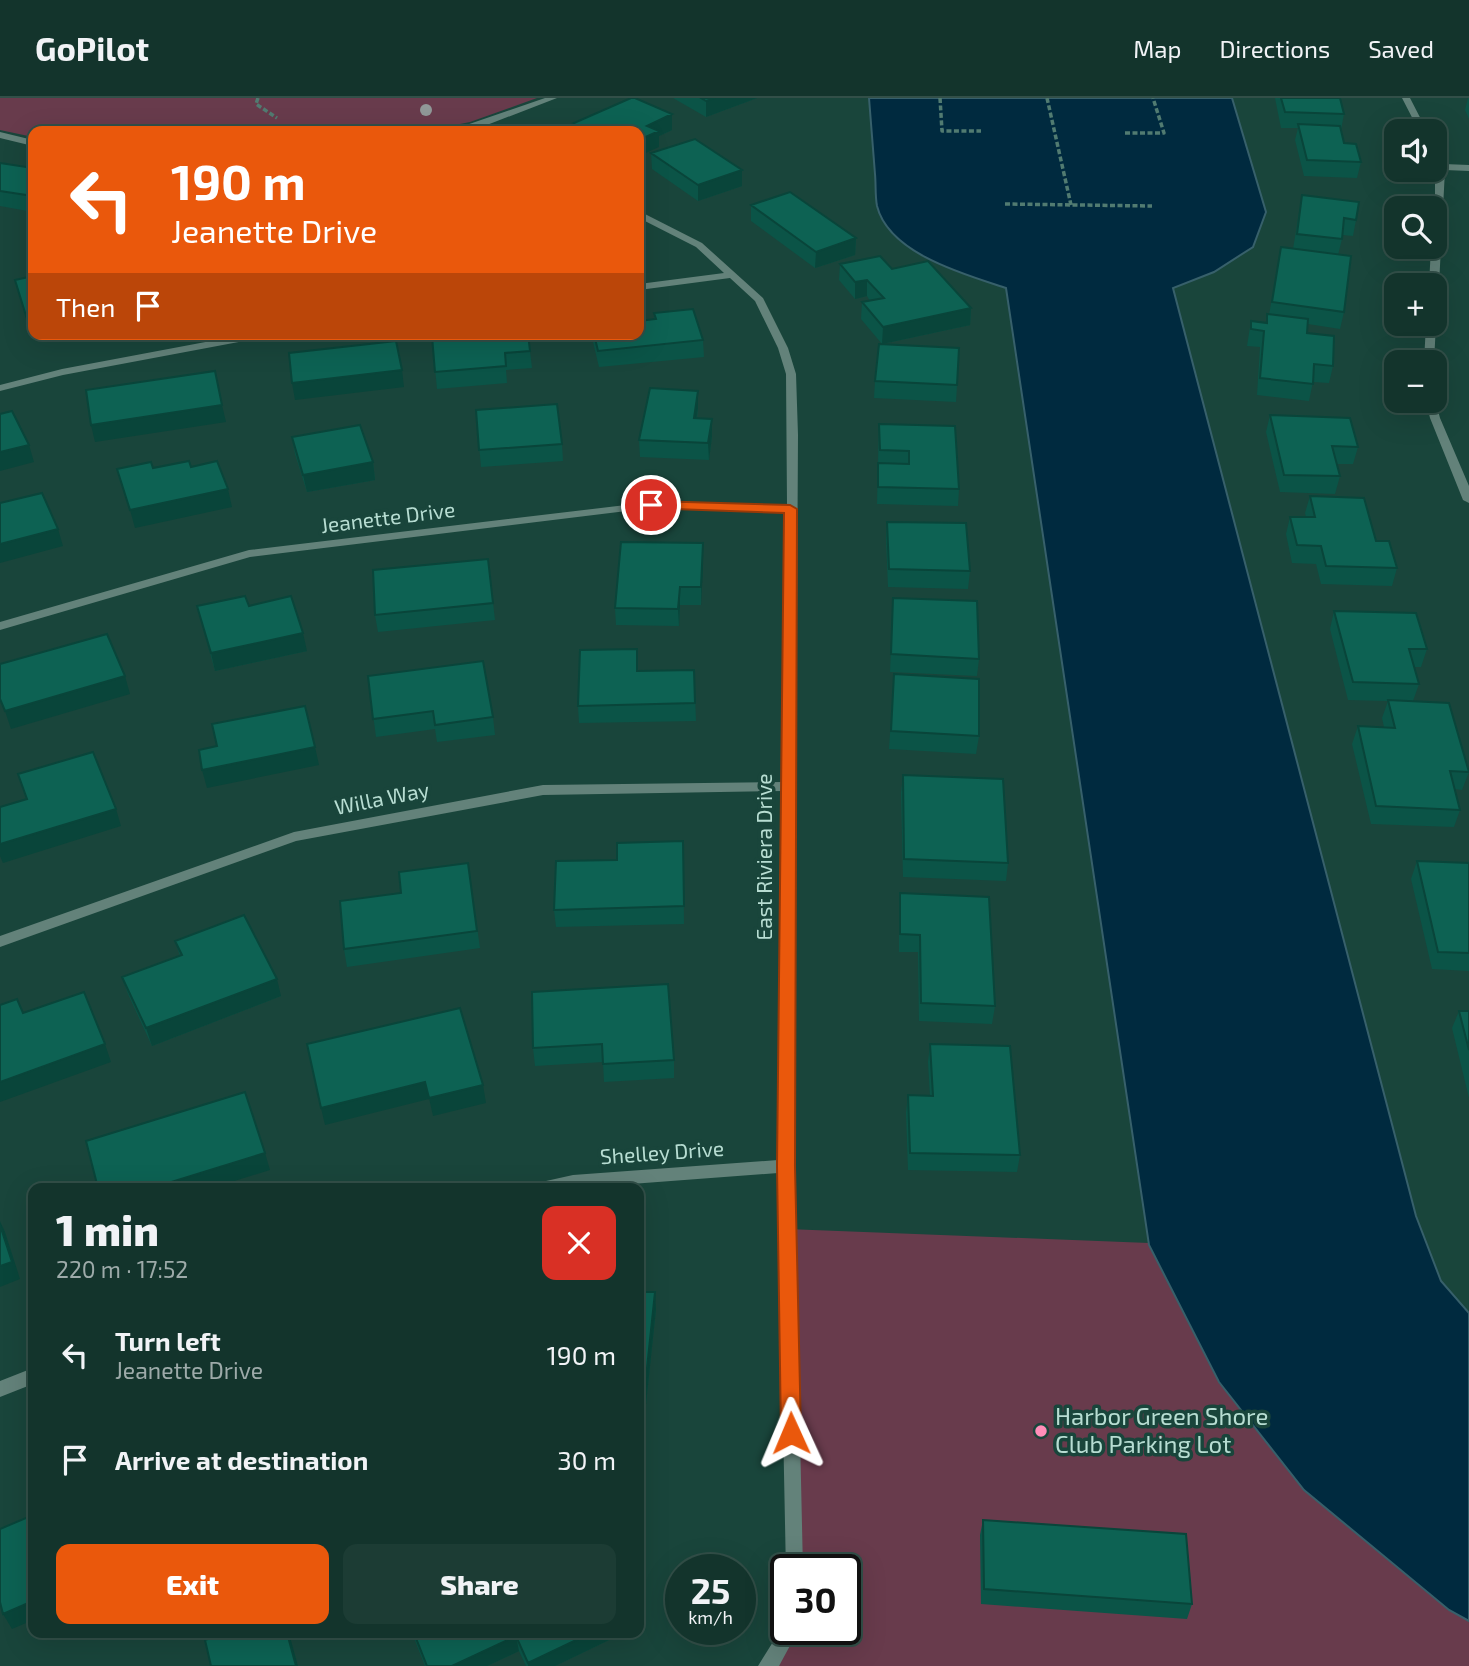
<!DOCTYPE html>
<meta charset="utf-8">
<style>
body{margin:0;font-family:"Exo 2",sans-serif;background:#1c3c34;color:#f1f3f6;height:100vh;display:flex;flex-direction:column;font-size:26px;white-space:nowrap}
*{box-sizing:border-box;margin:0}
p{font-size:23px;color:#9daaa9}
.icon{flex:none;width:38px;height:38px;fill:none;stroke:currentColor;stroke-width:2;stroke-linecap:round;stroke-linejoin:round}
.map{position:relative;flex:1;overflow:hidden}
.drawer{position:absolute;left:28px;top:1085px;width:616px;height:455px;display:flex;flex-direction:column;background:#13342c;border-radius:14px;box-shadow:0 7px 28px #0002,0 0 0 2px #324f48}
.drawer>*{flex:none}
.top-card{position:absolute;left:28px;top:28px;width:616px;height:214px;border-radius:14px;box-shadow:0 7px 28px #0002,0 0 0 2px #324f48;background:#ea580c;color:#fff;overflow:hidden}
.controls{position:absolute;left:1384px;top:21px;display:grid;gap:14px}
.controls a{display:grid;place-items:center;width:63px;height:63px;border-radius:14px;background:#13342c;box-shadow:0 7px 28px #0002,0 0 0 2px #324f48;font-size:35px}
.speed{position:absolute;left:665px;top:1456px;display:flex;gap:14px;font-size:35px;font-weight:700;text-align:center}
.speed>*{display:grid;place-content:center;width:91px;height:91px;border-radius:50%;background:#13342c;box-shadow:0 7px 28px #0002,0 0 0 2px #324f48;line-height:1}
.speed small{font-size:18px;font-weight:400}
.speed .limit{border:4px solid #111;border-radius:10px;background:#fff;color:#111}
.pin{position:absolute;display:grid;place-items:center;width:60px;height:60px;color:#fff;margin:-30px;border:4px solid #fff;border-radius:50%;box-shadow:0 2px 7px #0007}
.me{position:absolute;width:77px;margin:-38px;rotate:359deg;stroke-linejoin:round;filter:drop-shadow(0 0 5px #0008)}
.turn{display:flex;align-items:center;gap:24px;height:147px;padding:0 28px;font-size:32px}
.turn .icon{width:91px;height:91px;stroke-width:2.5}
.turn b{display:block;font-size:49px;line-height:60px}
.then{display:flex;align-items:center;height:66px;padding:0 28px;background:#0003;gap:14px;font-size:26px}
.round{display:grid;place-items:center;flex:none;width:74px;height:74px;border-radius:14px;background:#1c3c34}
.headline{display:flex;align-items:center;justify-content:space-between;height:119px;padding:0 28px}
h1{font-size:42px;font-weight:800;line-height:52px}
.button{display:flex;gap:14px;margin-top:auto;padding:14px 28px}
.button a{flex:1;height:80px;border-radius:14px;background:#ea580c;color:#fff;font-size:28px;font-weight:800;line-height:80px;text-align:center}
.button a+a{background:#1c3c34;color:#f1f3f6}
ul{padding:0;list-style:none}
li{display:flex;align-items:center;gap:21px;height:105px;padding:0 28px}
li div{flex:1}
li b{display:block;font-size:26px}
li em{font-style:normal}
header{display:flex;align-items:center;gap:42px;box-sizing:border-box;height:98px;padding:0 35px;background:#13342c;border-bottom:2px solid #324f48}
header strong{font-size:33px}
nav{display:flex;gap:38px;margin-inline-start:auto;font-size:24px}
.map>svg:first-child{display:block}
.green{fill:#683b4c}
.water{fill:#002a3f;stroke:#37606b;stroke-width:2}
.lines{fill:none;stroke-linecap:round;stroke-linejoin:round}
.path{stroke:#517b71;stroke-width:3.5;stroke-dasharray:5 2.5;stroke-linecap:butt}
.minor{fill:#63827a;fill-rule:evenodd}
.tree{fill:#909897}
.wall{fill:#0b5447}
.shaded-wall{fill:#09453a}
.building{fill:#0d6253;stroke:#09453a;stroke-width:2}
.route{fill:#ea580c;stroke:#983908;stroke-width:2}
.poi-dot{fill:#ff8eb9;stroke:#19453b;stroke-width:2.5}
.labels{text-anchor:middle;stroke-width:7;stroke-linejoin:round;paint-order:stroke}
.street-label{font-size:21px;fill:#b7ddd2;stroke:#19453b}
.near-poi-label{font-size:24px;fill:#b7ddd2;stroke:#19453b;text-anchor:start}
</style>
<header>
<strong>GoPilot</strong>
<nav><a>Map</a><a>Directions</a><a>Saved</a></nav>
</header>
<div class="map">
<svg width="1469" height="1568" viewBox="0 0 1469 1568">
<rect width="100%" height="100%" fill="#19453b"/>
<path class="green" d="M0 0H537L470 24 425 33H33V39L0 32Z
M787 1131 1149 1145 1219 1284 1304 1392 1449 1512 1469 1523V1568H768L790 1531H845V1472H794Z"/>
<path class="water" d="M869 0H1232L1266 114 1253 149 1214 174 1173 190 1416 1118 1441 1183 1469 1215V1523L1449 1512 1304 1392 1219 1284 1149 1147 1006 190C966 177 889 156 877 108 875 98 876 86 875 76 873 51 871 25 869 0Z"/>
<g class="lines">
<path class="path" d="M258 0 256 6 277 20
M940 0 942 33H981
M1047 0 1071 107
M1125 35H1164L1153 0
M1005 106 1152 108"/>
<path class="minor" d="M545 0H557L474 32 449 33Z
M1402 0H1410L1427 33H1419Z
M0 34 33 42V48L0 40Z
M1435 54 1438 55 1444 66 1469 67V73L1445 72 1439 187 1435 190V187H1429L1431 149H1435Z
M639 113 702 145 763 200 788 250 796 276 798 337 794 1068 803 1472H786V1475L778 1075 578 1090H535L537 1085 573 1077 778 1062 783 693 543 697 296 743 0 849V838L294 734 543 687 783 684 787 414 651 410 250 459 0 532V524L249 452 651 404 787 407 786 276 778 250 755 203 730 180 639 192V186L724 175 696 149 639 120Z
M1435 224 1436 226 1434 264H1424L1426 226Z
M248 236H271L266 239 63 277 0 293V287L62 271Z
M1435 301 1440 320 1469 388V405L1463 402 1430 320 1426 303Z
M33 1270V1286L0 1299V1283Z
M786 1523V1531H799L779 1568H758Z"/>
</g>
<circle class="tree" cx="426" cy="12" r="6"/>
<path class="wall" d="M673 0H757L706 19Z
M1275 0H1340L1344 16 1341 32 1344 45 1361 64 1357 80 1304 78 1295 42 1298 30H1281Z
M1468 0H1469V21L1465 12Z
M672 16V32L659 38V49L639 33H575L574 25Z
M651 55 742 88 698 103 652 71Z
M0 65 33 70V114L0 108Z
M1302 97 1356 122 1353 138 1343 137 1338 157 1344 214 1340 231 1308 226 1307 235 1333 268 1329 285 1313 284 1309 303 1257 297 1260 249 1247 248 1251 223 1266 224 1267 216 1269 217 1281 149 1293 151Z
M751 107 856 140 855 157 815 170 751 123Z
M840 166 892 171 971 210 970 227 882 246 957 287 956 304 874 300 875 283 882 246 861 221 862 204 870 203 867 198 855 201 839 182Z
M654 215 703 242 704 259 599 269 593 244 592 236H639L654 221Z
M432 238 530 253 532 270 506 272 507 285 437 291Z
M698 293V310L697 320 712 321V338L709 362 640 359 639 342Z
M476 312 562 346 563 363 481 369Z
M1270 317 1358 349 1353 366H1336L1340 378 1335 396 1280 394 1266 334Z
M879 326 959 391 958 408 877 406Z
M292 339 373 364 375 382 307 394 295 356Z
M1310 398 1376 443 1397 470 1392 488 1321 486 1316 466 1292 465 1286 436 1290 419H1306L1305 415Z
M887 424 970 473 968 491 888 489 886 441Z
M488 461 495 522 378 534 375 517Z
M703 463 701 507H680L679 528 616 527 615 510Z
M893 500 979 561 977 578 890 574Z
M197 508H249L307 553 215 573Z
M1334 513 1427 551 1421 569H1414L1419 586 1413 603 1469 674 1462 692 1455 691 1460 712 1454 729 1371 726 1352 646 1358 628 1384 629 1382 620 1388 603 1348 602 1330 531Z
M694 572 696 623 579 625 578 608 638 573Z
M894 576 979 638 976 656 889 651Z
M368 578 493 619 495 637 437 644 435 631 376 639Z
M903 677 1008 765 1006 783 903 779 901 695Z
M683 743 684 826 556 829 554 812 617 762Z
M1417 763 1469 765V873L1432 871 1411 781Z
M468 765 480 850 347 869 344 851 401 795Z
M900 795 995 908 992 926 919 923 918 854H899V813Z
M175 843 281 898 152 948 128 896 122 879 180 858Z
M532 894 674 962V980L604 984 603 964 535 968 533 950Z
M1459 913H1469V1000L1452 930Z
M930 946 1020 1057 1017 1074 908 1072 906 1015 908 997 930 998 928 964Z
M639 1194 656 1211 642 1343H639Z
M983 1422 1192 1506 1187 1521 981 1506 980 1437Z
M412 1535H608L609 1542 555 1568H526L519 1553 487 1568H425Z"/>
<path class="shaded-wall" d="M715 0H757L706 19V3Z
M672 16V32L659 38V49L639 58V42L647 28Z
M742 72V88L698 103V87Z
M856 140 855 157 815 170 816 154Z
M867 182V198L855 201V184Z
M971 210 970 227 882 246 883 229Z
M33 220V236H40L32 238 27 221Z
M402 272 404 289 295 302 292 285Z
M698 293V310L694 337V320Z
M222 307 226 324 95 344 91 327Z
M712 321V338L709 362 708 345Z
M29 347 34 364 0 373V354Z
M373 364 375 382 307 394 303 377Z
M228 391 232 409 135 430 130 412Z
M58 431 63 448 0 465V446Z
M703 445V463L701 507V489Z
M680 489V507L679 528 678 511Z
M303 535 307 553 215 573 211 555Z
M125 578 130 596 11 631 5 613Z
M315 649 319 667 207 690 202 672Z
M116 711 121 728 3 765 0 758V746Z
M277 881 281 898 152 948 146 930Z
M105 946 111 964 0 1004V984Z
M425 984 429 1001 325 1027 321 1010Z
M483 987 486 1005 433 1018 429 1000Z
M265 1055 270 1072 212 1090H152Z
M0 1123 5 1134 20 1181 0 1189Z
M655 1194 656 1211 642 1343 641 1327Z
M33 1503V1522L12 1531 3 1516Z
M287 1535H289L298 1568H296Z
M591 1535H608L609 1542 555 1568H528V1565Z
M516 1538 519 1553 487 1568H452Z"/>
<path class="building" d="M631 0H635L672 16 647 28 659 33 639 42V33H592L574 25Z
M701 0H715L706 3Z
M1281 0H1340L1344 16 1285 14Z
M1298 26 1340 28 1344 45 1356 46 1361 64 1307 62Z
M695 41 742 72 698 87 651 55Z
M0 65 33 70V98L0 93Z
M790 94 856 140 816 154 751 107Z
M1302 97 1359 104 1356 122 1344 120 1342 141 1297 136Z
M1281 149 1351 158 1344 214 1272 204Z
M880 158 892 171 928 163 971 210 883 229 862 204 884 200 867 182 855 184 840 166Z
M33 178V220L27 221 15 182Z
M693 211 703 242 598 253 594 236H639V223L656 221 654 215Z
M1267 216 1308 221 1307 235 1334 238 1333 268 1314 266 1313 286 1260 280 1264 233 1251 231V223L1267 225Z
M450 236H528L530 253 505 255 506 268 435 274 432 238Z
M396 243 402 272 292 285 289 255Z
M879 246 959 250 957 287 875 283Z
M215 273 222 307 91 327 86 292Z
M650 290 698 293 694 320 712 321 708 345 639 342Z
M557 306 562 346 479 352 476 312Z
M12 313 29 347 0 354V316Z
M1270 317 1350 320 1358 349 1332 348 1340 378 1284 377Z
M879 326 955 328 959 391 878 389V365L909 366V353L880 352Z
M360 327 373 364 303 377 292 339Z
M189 363 191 369 217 363 228 391 130 412 117 371 151 364 153 370Z
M42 395 58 431 0 446V405Z
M1310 398 1364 400 1376 443H1389L1397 470 1326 468 1321 448 1297 447 1290 419H1315Z
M887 424 966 425 970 473 889 471Z
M621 444 703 445 701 489H680L678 511 615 510Z
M488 461 493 505 375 517 373 472Z
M245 498 249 508 291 498 303 535 211 555 197 508Z
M893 500 977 503 979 561 891 556Z
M1334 513 1416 515 1427 551H1409L1419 586 1353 584Z
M107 536 125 578 5 613 0 601V566Z
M637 551V573L694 572 695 605 578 608 580 552Z
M483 563 493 619 435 627 433 613 373 621 368 578Z
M894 576 979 581V638L891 633Z
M1388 602 1449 605 1469 674 1450 673 1460 712 1376 708 1358 628 1395 630Z
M305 608 315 649 202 672 199 652 217 648 212 626Z
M93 654 116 711 0 746V709L27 701 18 676Z
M903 677 1003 681 1008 765 904 761Z
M683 743 684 808 554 812 556 763 617 762V745Z
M1417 763 1469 765V855L1438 854Z
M468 765 477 833 344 851 340 803 401 795 399 774Z
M900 795 989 799 995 908 921 905 920 837 900 836Z
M244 817 277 881 146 930 122 879 182 857 175 843Z
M668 886 674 962 603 966 602 946 533 950 532 894Z
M84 894 105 946 0 984V907L17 901 23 915Z
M460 910 483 987 429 1000 425 984 321 1010 307 946Z
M1459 913H1469V952Z
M930 946 1010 948 1020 1057 910 1055 908 997 933 998Z
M245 994 265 1055 152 1090H98L86 1043Z
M0 1127 12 1164 0 1168Z
M639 1194H655L641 1327H639Z
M33 1417V1503L3 1516 0 1504V1431Z
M983 1422 1186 1436 1192 1506 984 1491Z
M225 1535H287L296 1568H211L205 1542Z
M414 1535H591L528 1565 516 1538 452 1568H427Z"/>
<path class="route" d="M651 403 790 407 797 411 795 1068 801 1335 798 1341 791 1344 784 1341 781 1335 777 1068 784 415 647 410 645 407Z"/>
<circle class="poi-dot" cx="1041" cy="1333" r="7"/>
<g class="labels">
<g class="street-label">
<text transform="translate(388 420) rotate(-7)" y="7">Jeanette Drive</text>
<text transform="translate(382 701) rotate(-11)" y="7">Willa Way</text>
<text transform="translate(765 759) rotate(-90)" y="7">East Riviera Drive</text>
<text transform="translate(662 1055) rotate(-4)" y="7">Shelley Drive</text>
</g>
<g class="near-poi-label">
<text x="1055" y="1327">Harbor Green Shore<tspan x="1055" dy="28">Club Parking Lot</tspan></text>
</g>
</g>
</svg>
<div class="controls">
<a><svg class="icon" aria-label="sound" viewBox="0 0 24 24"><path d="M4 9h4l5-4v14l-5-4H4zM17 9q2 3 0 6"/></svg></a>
<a><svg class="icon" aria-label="search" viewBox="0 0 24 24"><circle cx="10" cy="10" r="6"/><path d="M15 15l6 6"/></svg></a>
<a>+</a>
<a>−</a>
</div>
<div class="speed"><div>25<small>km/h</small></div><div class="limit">30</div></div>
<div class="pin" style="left:651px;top:407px;background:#d93025"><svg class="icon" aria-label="arrive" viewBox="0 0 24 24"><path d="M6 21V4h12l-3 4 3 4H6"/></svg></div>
<svg class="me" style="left:791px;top:1335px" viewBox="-20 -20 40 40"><path d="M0-17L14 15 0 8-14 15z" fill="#ea580c" stroke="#fff" stroke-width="4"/></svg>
<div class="top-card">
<div class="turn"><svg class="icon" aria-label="left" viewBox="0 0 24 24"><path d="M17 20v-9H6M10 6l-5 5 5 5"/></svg><div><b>190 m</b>Jeanette Drive</div></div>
<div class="then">Then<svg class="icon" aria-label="arrive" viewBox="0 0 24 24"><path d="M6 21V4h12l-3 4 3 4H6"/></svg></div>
</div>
<section class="drawer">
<div class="headline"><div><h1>1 min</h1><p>220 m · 17:52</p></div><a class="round" style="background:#d93025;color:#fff"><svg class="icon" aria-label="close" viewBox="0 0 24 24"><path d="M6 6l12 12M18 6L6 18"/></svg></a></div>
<ul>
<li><svg class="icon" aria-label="left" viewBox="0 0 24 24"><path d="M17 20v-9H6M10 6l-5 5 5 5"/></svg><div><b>Turn left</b><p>Jeanette Drive</p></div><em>190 m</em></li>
<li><svg class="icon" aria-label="arrive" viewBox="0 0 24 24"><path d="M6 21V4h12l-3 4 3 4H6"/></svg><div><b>Arrive at destination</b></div><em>30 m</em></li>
</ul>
<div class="button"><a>Exit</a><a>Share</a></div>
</section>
</div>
